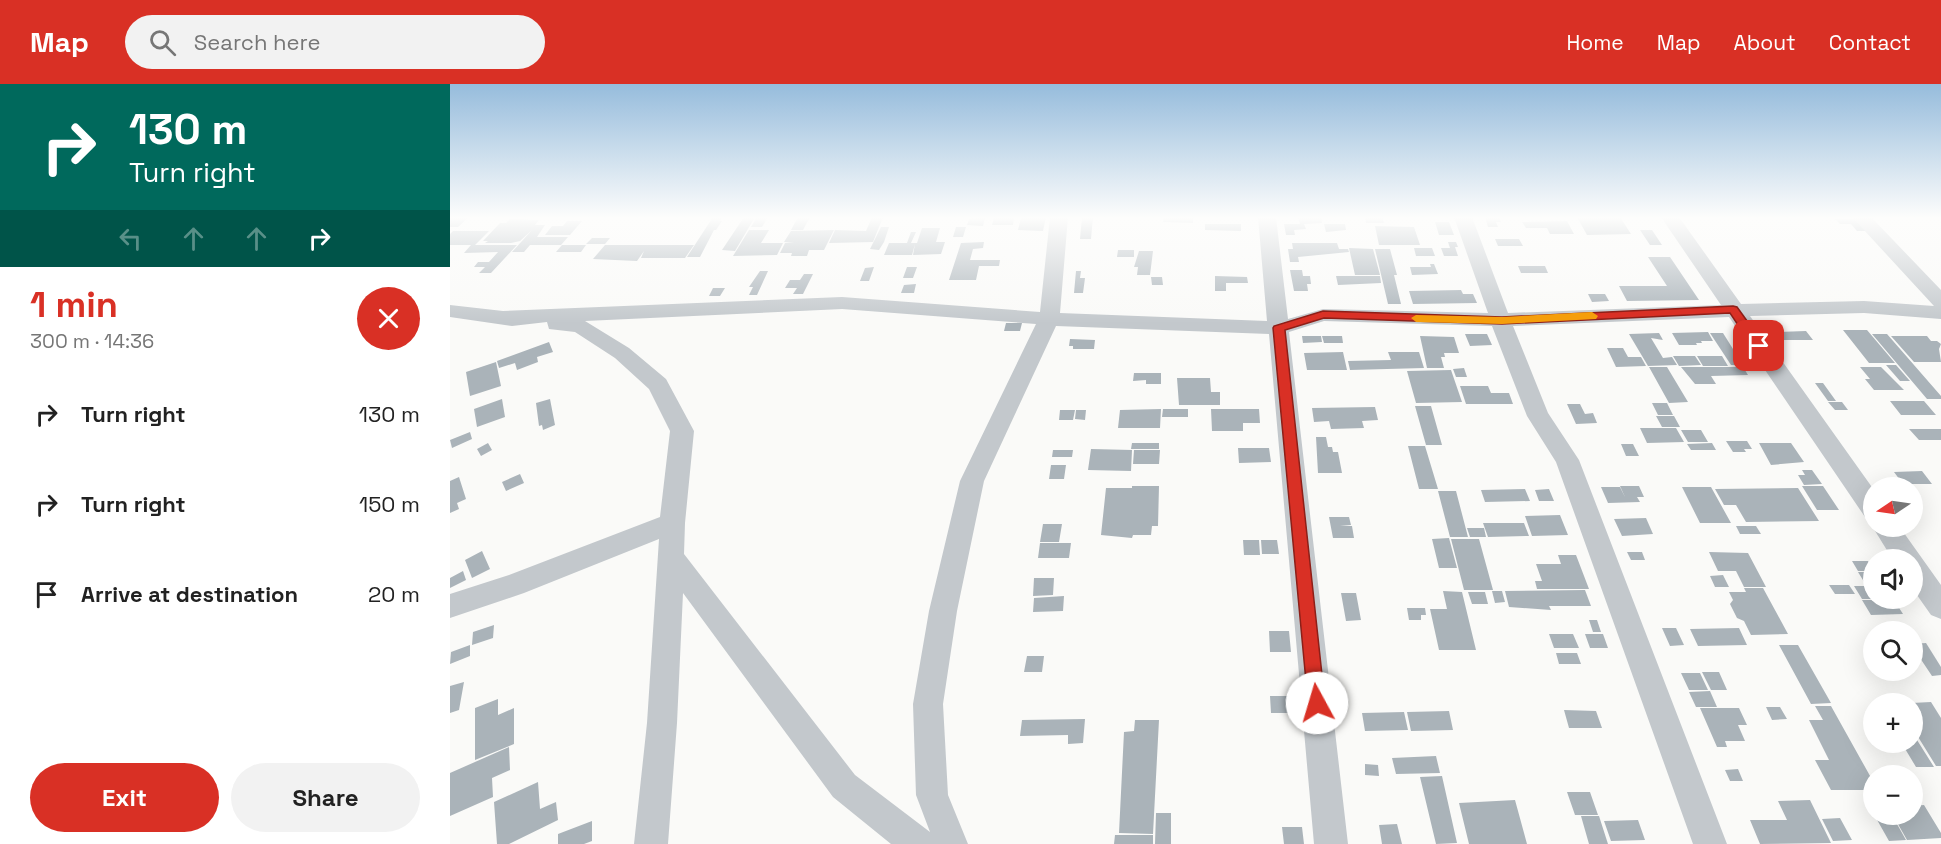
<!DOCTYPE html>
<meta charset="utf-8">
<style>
body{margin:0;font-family:"Space Grotesk",sans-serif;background:#f2f2f2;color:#222;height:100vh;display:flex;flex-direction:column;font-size:22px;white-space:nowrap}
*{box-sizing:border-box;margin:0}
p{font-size:20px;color:#767676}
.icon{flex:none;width:33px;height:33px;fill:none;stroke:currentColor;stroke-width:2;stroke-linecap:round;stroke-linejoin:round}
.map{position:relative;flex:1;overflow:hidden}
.sheet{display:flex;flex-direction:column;background:#fff;width:450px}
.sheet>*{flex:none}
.top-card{background:#00695c;color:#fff;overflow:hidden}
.needle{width:39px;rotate:257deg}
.fabs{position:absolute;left:1413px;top:393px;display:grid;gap:12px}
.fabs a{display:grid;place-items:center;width:60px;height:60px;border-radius:50%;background:#fff;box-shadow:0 6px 24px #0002;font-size:30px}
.pin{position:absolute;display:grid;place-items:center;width:51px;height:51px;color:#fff;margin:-26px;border-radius:12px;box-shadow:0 3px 9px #0006}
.me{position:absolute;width:66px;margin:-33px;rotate:354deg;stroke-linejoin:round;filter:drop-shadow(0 0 4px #0008)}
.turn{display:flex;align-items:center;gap:21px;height:126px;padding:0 30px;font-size:27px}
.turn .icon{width:78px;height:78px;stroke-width:2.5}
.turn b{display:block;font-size:42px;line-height:51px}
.lanes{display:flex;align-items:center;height:57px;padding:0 30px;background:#0003;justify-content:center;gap:30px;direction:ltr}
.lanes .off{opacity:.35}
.round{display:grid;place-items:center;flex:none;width:63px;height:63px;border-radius:32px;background:#f2f2f2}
.summary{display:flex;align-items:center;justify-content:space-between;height:102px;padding:0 30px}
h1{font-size:36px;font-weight:600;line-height:45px;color:#d93025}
.button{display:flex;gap:12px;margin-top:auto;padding:12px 30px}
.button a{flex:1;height:69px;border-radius:36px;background:#d93025;color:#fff;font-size:24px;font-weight:600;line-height:69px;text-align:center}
.button a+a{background:#f2f2f2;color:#222}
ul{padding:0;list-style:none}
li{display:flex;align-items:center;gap:18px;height:90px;padding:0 30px}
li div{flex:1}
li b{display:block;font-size:22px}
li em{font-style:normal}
header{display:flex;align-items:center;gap:36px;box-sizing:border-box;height:84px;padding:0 30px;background:#d93025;color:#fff}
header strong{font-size:28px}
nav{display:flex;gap:33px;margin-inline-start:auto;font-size:21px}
.search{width:420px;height:54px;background:#f2f2f2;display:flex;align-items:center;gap:15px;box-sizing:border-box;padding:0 21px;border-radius:33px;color:#767676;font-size:22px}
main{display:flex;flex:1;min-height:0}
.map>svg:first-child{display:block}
.building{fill:#aab3b9}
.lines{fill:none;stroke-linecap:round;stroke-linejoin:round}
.minor{fill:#c3c8cc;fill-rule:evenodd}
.route{fill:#d93025;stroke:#8d1f18;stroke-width:1.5}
.slow{fill:#f59e0b}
</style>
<header>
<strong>Map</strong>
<div class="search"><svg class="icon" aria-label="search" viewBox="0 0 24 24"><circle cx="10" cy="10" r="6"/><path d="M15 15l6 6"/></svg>Search here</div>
<nav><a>Home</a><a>Map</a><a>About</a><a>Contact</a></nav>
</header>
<main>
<section class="sheet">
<div class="top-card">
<div class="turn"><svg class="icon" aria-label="right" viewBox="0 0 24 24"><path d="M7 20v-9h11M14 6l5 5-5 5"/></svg><div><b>130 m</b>Turn right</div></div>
<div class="lanes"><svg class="icon off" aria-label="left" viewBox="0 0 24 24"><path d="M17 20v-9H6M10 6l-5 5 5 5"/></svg><svg class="icon off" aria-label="ahead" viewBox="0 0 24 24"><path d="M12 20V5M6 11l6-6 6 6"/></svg><svg class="icon off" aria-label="ahead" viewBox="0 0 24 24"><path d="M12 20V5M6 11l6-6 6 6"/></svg><svg class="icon" aria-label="right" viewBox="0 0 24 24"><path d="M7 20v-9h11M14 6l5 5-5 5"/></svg></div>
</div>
<div class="summary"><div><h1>1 min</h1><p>300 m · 14:36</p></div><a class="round" style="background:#d93025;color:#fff"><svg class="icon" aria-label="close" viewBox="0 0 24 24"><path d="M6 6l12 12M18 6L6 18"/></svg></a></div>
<ul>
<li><svg class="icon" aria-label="right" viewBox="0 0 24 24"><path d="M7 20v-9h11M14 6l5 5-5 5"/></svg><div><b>Turn right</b></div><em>130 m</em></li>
<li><svg class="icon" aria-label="right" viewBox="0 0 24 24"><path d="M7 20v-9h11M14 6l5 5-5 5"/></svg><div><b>Turn right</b></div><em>150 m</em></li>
<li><svg class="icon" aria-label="arrive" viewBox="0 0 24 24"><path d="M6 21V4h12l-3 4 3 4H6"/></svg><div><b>Arrive at destination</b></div><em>20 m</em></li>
</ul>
<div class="button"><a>Exit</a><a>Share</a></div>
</section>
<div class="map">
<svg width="1491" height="760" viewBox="0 0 1491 760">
<rect width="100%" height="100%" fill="#fafaf8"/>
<path class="building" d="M0 133 7 134H18L8 143H0Z
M263 133H272L270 137H272L266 146H264L250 173H237Z
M294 133H305L285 167 272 166Z
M307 133H318L312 143H301Z
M348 133H360L353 146H341Z
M422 133H433L423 158 379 159 385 146 416 147Z
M596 133 593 147 568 146 571 134Z
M632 133H643L641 155H630Z
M714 133H743V139L713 138Z
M848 133H871L872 139 854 140 856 145 844 146 845 151H836L834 140H850Z
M915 133H932L934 139H916Z
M1035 133H1048L1051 138H1046L1048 143H1038Z
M1127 133H1170L1181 150 1137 151Z
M535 134 533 142 517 141 519 135Z
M544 134H564L563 141H542Z
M60 135 89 136 85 141H95L87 153H118L111 161H80L74 168H62L82 146 70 157 61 159H35L38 157H33L50 139H56Z
M1385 135H1405L1416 147H1407L1401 140H1390Z
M117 137H132L120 151H95L102 142H113Z
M1117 137 1124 150H1100L1097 144H1076L1072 138Z
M985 138H999L1004 151H989Z
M755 140H791V147L755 146Z
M874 140H895L896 146 876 148Z
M925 142 964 143 970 161H929Z
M431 143H439L434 158 429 166 420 165Z
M506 143H516L513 153H503Z
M472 144H490L486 158H495L491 170 463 171 465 160 462 171H434L439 159H457L461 148H466L461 159H467Z
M299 146H319L311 159H333L327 171 283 172Z
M384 146 374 166H359L357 172H341L342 169H330L335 159H344L334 158 341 147Z
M1190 146H1202L1212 161H1200Z
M3 147H39L25 161H67L41 189H29L35 183H24L28 178H39L48 168 14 169 21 161H0V150Z
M142 154H160L155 160H136Z
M1045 155H1069L1073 162H1048Z
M534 158 533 164 523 165 520 176H550L549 182H529L526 196H499L511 159Z
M998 158H1006L1008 163H1005L1008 172H994L991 164H1000Z
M842 159H887L889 165H898L899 168 848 173 849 178H840L838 165H843Z
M112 161H136L131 168H106Z
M155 161H244L235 174H191L194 167 187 177 143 175Z
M899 164 923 165 930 191H905Z
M964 164H982L985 172H966Z
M925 165H940L947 191H944L951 220H938Z
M668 166H684V173H667Z
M689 167H703L700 191H687L688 183H684Z
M1198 173H1220L1249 216 1177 217 1169 202H1217Z
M980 180H984L988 190 962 191 960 183H981Z
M1068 182H1095L1098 189H1071Z
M424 183 419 197H410L415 184Z
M457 183H467L463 194H453Z
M840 186H852L853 192H860L861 200H857L858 207H844Z
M310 187H318L307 211H299L303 203H299Z
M626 187H631L630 194H635L633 209H624Z
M354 190H363L353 210H343L347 204H335L340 196H350Z
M765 192 797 193 798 199H776V207H765Z
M886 192H930L931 199 888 201Z
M701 193H712L713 201H702Z
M466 200 464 209H451L454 201Z
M263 204H275L270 212H259Z
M1011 206 1013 210H1023L1027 219 963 220 959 207Z
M1138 210H1155L1159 217 1142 218Z
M556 239H572L570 247H554Z
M1393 246H1417L1445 279H1419Z
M1356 247 1363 256H1334L1327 248Z
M1258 248 1263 257H1251L1252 259H1246L1247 261H1229L1222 249Z
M1209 249 1213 256 1201 254 1213 274 1222 273 1227 281 1198 282 1179 250Z
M1260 249H1273L1293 281H1281Z
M1015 250H1037L1042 261 1020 262Z
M1422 250H1437L1491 312V315H1477Z
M852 252H871L872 258 853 259Z
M872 252H892L893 259H874Z
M970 252 1004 253 1009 269H994L995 273H991L994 284H977Z
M1441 252H1477L1481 257H1487L1491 260 1489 265 1491 278H1464Z
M620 255 645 256 644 265H623V262H619Z
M99 258 103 268 87 273 88 278 67 286 65 279 49 284 47 277Z
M1157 264H1173L1178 273H1191L1196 282 1166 283Z
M893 268 897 286H857L854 269Z
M938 268H969L974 284 900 286 898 277 941 276Z
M1223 272H1245L1251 281 1229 282Z
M1247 272H1272L1278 282H1253Z
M46 278 51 302 20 312 16 288Z
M1436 281H1446L1460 297H1450Z
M1199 283H1217L1238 318 1219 319Z
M1231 283H1293L1298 291 1261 292 1266 300H1245Z
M1410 283H1431L1454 306H1424L1415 295H1420Z
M1014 284 1017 293H1006L1003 285Z
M1001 286 1012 318 966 319 957 287Z
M684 289H711V300H696V296L683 297Z
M727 294H760L761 308H770V321H729Z
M1365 299H1373L1386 317H1378Z
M1010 302H1038L1041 309H1059L1063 320H1016Z
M52 315 55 333 27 343 24 325Z
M100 315 105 341 93 346 92 341 89 342 86 319Z
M1440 317H1474L1486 331H1451Z
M1378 318H1392L1398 326H1385Z
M1202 319H1217L1223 331H1208Z
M1117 320H1130L1135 330 1143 329 1147 339 1126 340Z
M965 322H981L992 361H976Z
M925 323 928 336 912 337 914 344 881 345 879 337 864 338 862 324Z
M711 325 710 344H668L670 326Z
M713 325H738V333H712Z
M761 325H809L810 339H793V347H762Z
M610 326H625L623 336H609Z
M626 326H636L635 336 625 335Z
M1206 332H1224L1230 343H1212Z
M1190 344H1226L1234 358 1197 359Z
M1459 345H1491V356H1469Z
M1231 346H1251L1258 358H1238Z
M20 348 22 355 2 364 0 356Z
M866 353H876L878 363H882L883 368H888L892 389H868Z
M1276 357H1297L1302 365H1294L1296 368H1283Z
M38 359 42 366 31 372 27 365Z
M682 359H709V365H681Z
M1262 359 1266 366H1241L1237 360Z
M1309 359H1341L1354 378 1321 381Z
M1171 360H1183L1189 372H1176Z
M958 362H975L988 405H969Z
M788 364H819L821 378 789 379Z
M641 365 682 366 681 387 638 386Z
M603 366H623L622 373H602Z
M684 366H710L709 380H683Z
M601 381H616L614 395H599Z
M1352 386H1362L1372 400 1354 401 1348 391H1355Z
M1472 387 1482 400H1453L1444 388Z
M70 390 74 399 56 407 52 398Z
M9 393 16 415 7 419 9 425 0 429V397Z
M682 402H709L708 442H702L701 451H683L682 454 651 451 656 404H682Z
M1170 402H1189L1194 413H1187L1190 418 1158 419 1151 403H1170L1175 413Z
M1352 402H1373L1389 426H1367Z
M1232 403H1261L1281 439H1250Z
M1348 404 1369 437 1296 438 1286 421H1274L1265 405Z
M1075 405 1080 417 1035 418 1031 406Z
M1099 405 1104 417H1089L1085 406Z
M988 407H1006L1018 453H1000Z
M1110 431 1118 451 1082 452 1075 432Z
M879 433H899L901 441 890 442H902L904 454H883Z
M1196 434 1203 450 1172 452 1164 435Z
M1033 439H1074L1079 452 1038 453Z
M593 440H612L609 458H590Z
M1286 442H1306L1311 450H1290Z
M1017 444H1034L1036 453H1020Z
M999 454 1007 484H989L982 455Z
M1001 455H1029L1043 506H1014Z
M793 456H809L810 471H794Z
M811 456H827L829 470H812Z
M590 459H621L619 474H588Z
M32 467 40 485 22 494 15 476Z
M1177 468H1192L1195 476H1181Z
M1259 468 1298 469 1316 503H1294L1286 487H1268Z
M1108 471H1126L1139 505H1087L1085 497H1092L1086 480H1111Z
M1402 477H1418L1424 487H1408Z
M13 487 16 496 0 504V494Z
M1408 488H1424V500L1416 501Z
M1273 491 1279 503H1265L1260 492Z
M584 494H604L603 511 583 512Z
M1379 501H1399L1405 510H1385Z
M1404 502H1424V515H1412Z
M1294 504H1313L1338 550 1301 551 1294 537 1287 534 1280 520 1283 516 1279 508H1296Z
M1135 506 1141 522H1099L1101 526 1059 523 1055 507Z
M993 507 1012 508 1026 566H989L980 525H997Z
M1042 507H1052L1055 518 1045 519Z
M1018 508H1035L1038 520H1022Z
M891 509H906L911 536 896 537Z
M614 512 613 527 583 528 584 514Z
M1412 516H1444L1453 530 1421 531Z
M957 524H975L976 531H971V536H959Z
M1139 536H1147L1151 548H1143Z
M44 541 43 554 22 561 23 548Z
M1212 544H1226L1234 561 1220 562Z
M1289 544 1297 561 1248 562 1240 545Z
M819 547H839L841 568H820Z
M1099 550H1123L1129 564H1104Z
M1135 550H1153L1158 564H1140Z
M1476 559 1491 583V591L1482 592 1462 562V560Z
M20 561V572L0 580 1 568Z
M1329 561H1348L1381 619 1361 620Z
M1106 569H1127L1131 580H1109Z
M577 572H594L592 588H574Z
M1252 588H1269L1277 606H1261Z
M1231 589H1250L1258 606H1239Z
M14 598 9 626 0 629V602Z
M1260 607 1267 623H1246L1239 608Z
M820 612H839L840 629H821Z
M48 615V631L64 624V660L25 676V624Z
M1481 618 1491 634V682H1486L1462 643V619Z
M1365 622H1381L1424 699V706H1381L1365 676H1379L1359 636H1373Z
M1316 623H1330L1337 635 1322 636Z
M1250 624H1289L1297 641H1288L1295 657H1275L1277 663H1267Z
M1114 626 1146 627 1152 644H1119Z
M999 627 1003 646 961 647 957 628Z
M954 628 958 646 915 647 912 629Z
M635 635 633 659 618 660V651L570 652 572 636Z
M685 636H709L703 750 669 749 674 648 684 647Z
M1462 656H1467L1484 683H1466L1451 658H1462Z
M59 663 60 686 42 694 43 713 0 732V689Z
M986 672 990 689 946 690 942 674Z
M915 680 928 681 929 692 915 691Z
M1288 685 1293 697H1280L1275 686Z
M992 692 1007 759 986 760 970 693Z
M88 698 90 725 106 718 108 736 59 760H47L44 718Z
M1117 708H1140L1148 731H1125Z
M1065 716 1077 760H1019L1009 719Z
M1360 716 1381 759 1310 760 1300 736H1337L1328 717Z
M1474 721 1491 749V754L1457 756 1444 733 1462 730V722Z
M706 729H721V760H705Z
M1131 732H1149L1158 760H1139Z
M1443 733 1456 756 1439 757 1426 734Z
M1390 734 1402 756 1383 757 1372 735Z
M1188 736 1195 756 1161 757 1154 737Z
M142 737V757L134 760H108V750Z
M947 740 952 760H932L929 741Z
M832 743H852L854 760H834Z
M665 751H703V760H664Z"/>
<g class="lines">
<path class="minor" d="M600 133H618L610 229 817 237 808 133H826L838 235 873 225 1038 229 1004 133H1022L1058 229 1271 221 1211 133H1229L1291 220 1414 217 1484 222 1402 133H1421L1491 206V235L1414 229 1300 232 1424 406V436L1415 433 1279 233 1063 242 1098 329 1129 376 1277 760H1243L1106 378 1077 332 1042 242 874 237 839 248 898 760H864L819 250 606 242 534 397 507 527 493 620 498 711 518 760H441L383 713 233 509 227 639 218 760H184L197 639 209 455 74 509 0 534V510L59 491 210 433 220 347 199 305 165 274 125 248 99 245 97 238 62 242 0 233V221L53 227 392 213 590 228ZM392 225 586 240 510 397 479 527 463 620 466 711 480 748 405 691 234 470 235 439 244 347 216 295 179 264 135 237Z
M1424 440V442H1449L1491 501V535L1481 531 1462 504V476H1443L1422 442Z"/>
</g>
<linearGradient id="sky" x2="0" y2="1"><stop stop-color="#96bcdc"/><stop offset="0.56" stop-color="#fdfdfc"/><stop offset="1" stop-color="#fdfdfc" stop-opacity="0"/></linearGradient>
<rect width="1491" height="239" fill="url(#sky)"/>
<path class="route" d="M1283 222 1287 223 1313 259V265H1304L1280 229 1052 240 874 234 835 246 875 619 873 625 867 627 861 625 858 619 823 244 824 242 873 227 1052 233Z"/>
<path class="slow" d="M1142 228 1148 232 1146 235 1052 240 966 238 961 234 966 231 1052 233Z"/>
</svg>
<div class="fabs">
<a><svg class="needle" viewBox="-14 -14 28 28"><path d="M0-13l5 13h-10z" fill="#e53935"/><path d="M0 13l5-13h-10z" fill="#767676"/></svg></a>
<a><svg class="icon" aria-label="sound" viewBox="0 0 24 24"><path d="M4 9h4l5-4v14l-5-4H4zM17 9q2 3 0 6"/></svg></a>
<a><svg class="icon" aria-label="search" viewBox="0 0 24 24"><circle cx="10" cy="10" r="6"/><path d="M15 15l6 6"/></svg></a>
<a>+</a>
<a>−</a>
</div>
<div class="pin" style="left:1309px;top:262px;background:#d93025"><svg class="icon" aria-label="arrive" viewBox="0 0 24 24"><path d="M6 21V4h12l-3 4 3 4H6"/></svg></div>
<svg class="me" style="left:867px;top:619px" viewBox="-20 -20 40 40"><circle r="19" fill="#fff"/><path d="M0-13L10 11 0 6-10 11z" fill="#d93025"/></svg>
</div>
</main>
